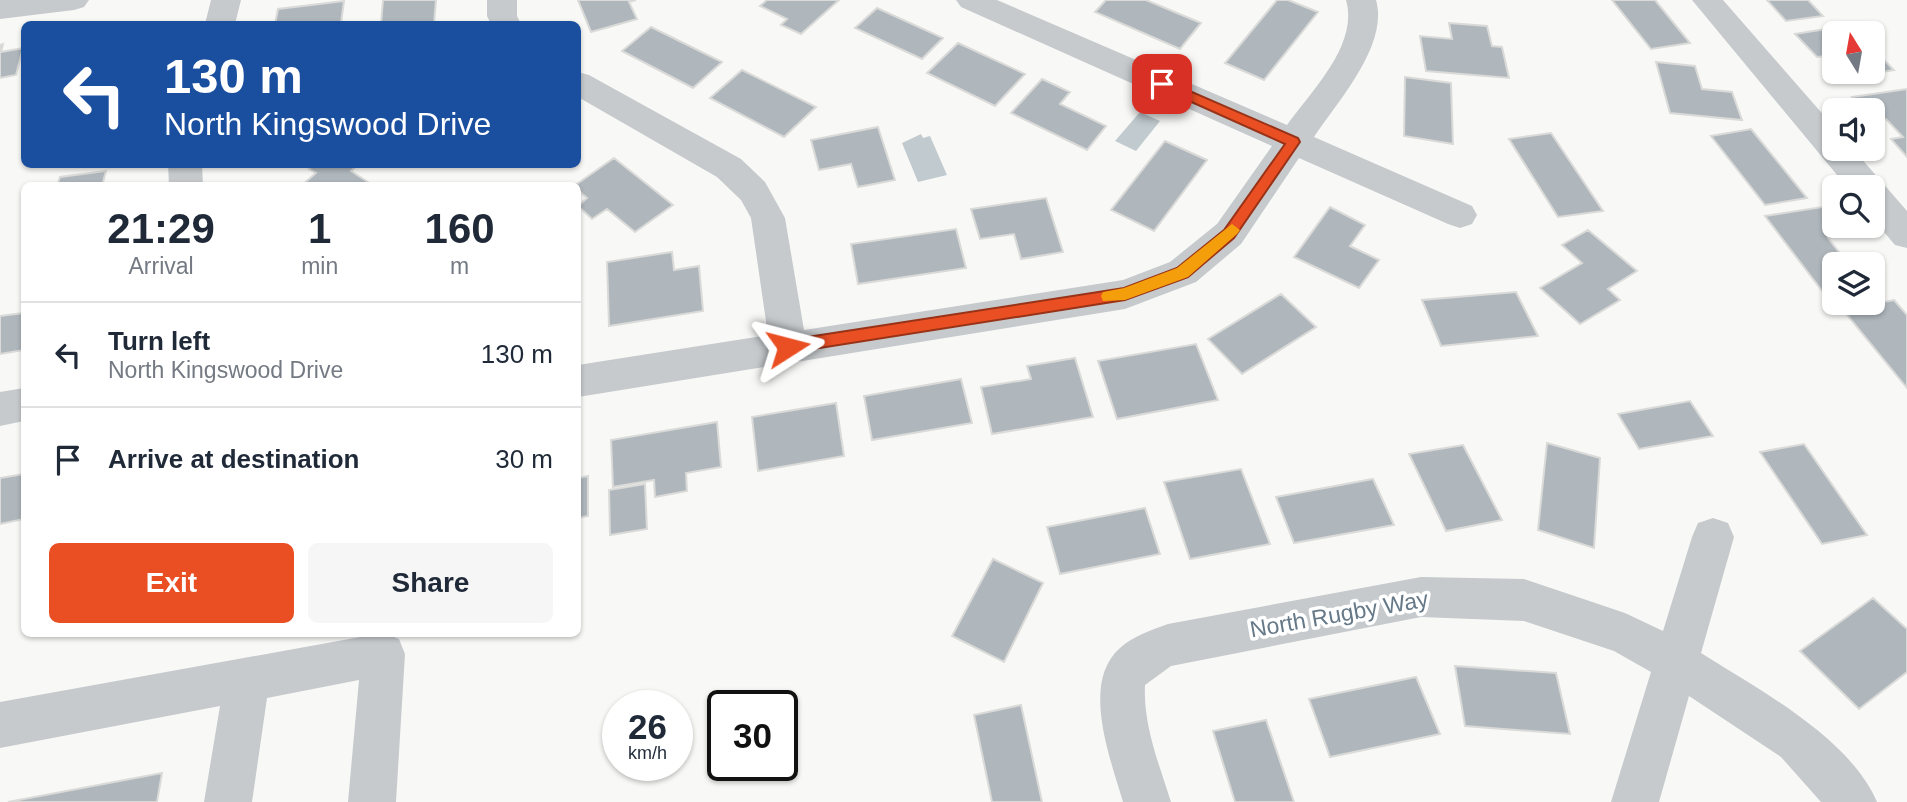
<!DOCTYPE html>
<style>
body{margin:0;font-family:Arial,sans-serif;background:#f6f6f7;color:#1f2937;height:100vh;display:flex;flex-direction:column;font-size:26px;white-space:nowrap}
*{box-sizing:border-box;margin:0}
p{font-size:23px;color:#747a83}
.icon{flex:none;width:38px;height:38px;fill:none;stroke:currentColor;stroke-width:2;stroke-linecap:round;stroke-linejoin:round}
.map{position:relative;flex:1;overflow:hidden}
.sheet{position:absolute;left:21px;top:182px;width:560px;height:455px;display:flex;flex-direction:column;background:#fff;border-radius:10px;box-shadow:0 2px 5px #0004}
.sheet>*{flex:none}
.top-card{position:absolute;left:21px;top:21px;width:560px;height:147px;border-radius:10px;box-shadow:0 2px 5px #0004;background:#1a4fa0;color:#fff;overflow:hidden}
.needle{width:46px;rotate:349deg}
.tools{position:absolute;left:1822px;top:21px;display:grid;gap:14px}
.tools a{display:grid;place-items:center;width:63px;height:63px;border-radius:10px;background:#fff;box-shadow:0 2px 5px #0004;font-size:35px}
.speed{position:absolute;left:602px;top:690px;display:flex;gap:14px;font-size:35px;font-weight:700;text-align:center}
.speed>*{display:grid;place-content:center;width:91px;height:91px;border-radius:50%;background:#fff;box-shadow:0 2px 5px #0004;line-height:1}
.speed small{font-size:18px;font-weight:400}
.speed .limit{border:4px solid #111;border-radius:10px;background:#fff;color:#111}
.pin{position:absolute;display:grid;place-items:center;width:60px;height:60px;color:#fff;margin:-30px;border-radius:14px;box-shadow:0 4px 10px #0006}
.me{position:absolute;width:77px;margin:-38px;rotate:81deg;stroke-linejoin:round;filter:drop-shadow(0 0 5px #0008)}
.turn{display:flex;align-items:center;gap:24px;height:147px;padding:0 28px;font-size:32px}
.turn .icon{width:91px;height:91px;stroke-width:2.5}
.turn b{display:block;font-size:49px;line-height:60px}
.eta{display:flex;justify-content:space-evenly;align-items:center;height:119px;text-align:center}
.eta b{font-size:42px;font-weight:700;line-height:49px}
.action{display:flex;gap:14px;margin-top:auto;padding:14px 28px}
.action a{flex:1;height:80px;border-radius:10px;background:#ea4f24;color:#fff;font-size:28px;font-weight:700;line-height:80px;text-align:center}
.action a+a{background:#f6f6f7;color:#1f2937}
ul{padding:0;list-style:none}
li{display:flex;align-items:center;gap:21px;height:105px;padding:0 28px;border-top:2px solid #e0e1e3}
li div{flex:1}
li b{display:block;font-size:26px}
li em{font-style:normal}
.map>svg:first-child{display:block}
.water{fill:#c1cbcf}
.building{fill:#afb7bd;stroke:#dadad8;stroke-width:2}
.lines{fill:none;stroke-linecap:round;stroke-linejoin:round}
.minor{fill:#c6cacd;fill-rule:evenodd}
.route{fill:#ea4f24;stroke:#983317;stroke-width:2}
.slow{fill:#f59e0b}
.labels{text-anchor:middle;stroke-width:7;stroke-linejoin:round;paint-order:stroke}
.street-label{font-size:23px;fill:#667988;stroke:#fff}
</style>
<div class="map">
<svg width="1907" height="802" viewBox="0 0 1907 802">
<rect width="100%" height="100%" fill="#f8f8f6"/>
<path class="water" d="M1140 112 1160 121 1136 151 1115 141Z
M921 134 923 138 930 136 947 175 918 182 902 143Z"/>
<path class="building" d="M383 0H436L434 24H381Z
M578 0H636L629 2 637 19 591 32Z
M767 0H839L801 34 781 25 787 19 760 6Z
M1106 0H1146L1201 23 1180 49 1095 12Z
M1277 0H1288L1318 12 1264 80 1225 63Z
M1612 0H1655L1690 43 1651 49Z
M1767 0H1808L1823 16 1786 21Z
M344 1 341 23 275 24 278 9Z
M877 8 943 38 922 59 855 28Z
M1449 23 1487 26 1492 46 1502 47 1509 78 1426 71 1420 36 1452 39Z
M1851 25 1858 33H1834V55L1817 57 1795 34Z
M651 27 722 62 693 88 622 51Z
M958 43 1025 74 995 106 927 73Z
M3 44 1 52 23 48 16 75 0 78V45Z
M1872 48 1894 70 1864 75 1861 72H1872Z
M1656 62 1695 66 1702 89 1732 92 1742 120 1670 113Z
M742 70 816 107 784 137 710 98Z
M1405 77 1451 83 1453 144 1404 136Z
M1042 79 1070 92 1060 104 1106 126 1087 150 1011 113Z
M1907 89V157L1891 139 1903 137 1886 119 1873 120 1872 110H1864L1852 97Z
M878 127 895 180 858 187 851 164 819 170 811 140Z
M1751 129 1807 198 1765 205 1711 136Z
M1551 133 1603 211 1558 217 1509 139Z
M1165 141 1207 160 1154 231 1111 210Z
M614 158 673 205 635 232 607 209 592 219 578 206 587 198 578 190V186H574Z
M314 164H359L351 171 371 184 301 186 316 173 309 169Z
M106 171 102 186H57L60 177Z
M1046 198 1063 252 1021 259 1014 234 980 239 971 209Z
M1330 207 1365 225 1350 246 1379 260 1359 288 1294 257Z
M1822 207 1834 221V226H1838L1845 235 1828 238 1842 256 1854 254 1862 264H1834V295L1826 296 1765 216Z
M956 229 966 268 858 284 851 244Z
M1588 230 1637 271 1608 289 1620 300 1580 324 1540 288 1582 263 1562 245Z
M672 252 674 270 699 266 703 311 609 326 607 262Z
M1516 292 1538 336 1441 346 1422 300Z
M1281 294 1316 327 1242 374 1208 339Z
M1894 300 1907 315V388L1843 310Z
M24 313V350L0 354V316Z
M1196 344 1218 400 1117 419 1098 361Z
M1075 358 1093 417 992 434 981 387 1031 379 1027 366Z
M961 379 972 423 872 440 864 396Z
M1690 401 1713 436 1639 449 1618 414Z
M836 403 844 456 758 471 752 417Z
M717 422 721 467 686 473 687 491 655 497 654 480 613 487 611 440Z
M1547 443 1600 458 1594 548 1538 530Z
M1804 444 1867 535 1822 544 1760 452Z
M1463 445 1502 520 1446 531 1409 454Z
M1241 469 1270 544 1190 559 1164 482Z
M24 474V519L0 524V478Z
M588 476V516L578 518V478Z
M1373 479 1394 525 1294 543 1276 497Z
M645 484 647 529 610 535 609 490Z
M1145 508 1160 554 1060 574 1047 527Z
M993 559 1043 583 1004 662 952 636Z
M1873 598 1907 629V672L1859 709 1800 651Z
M1455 666 1556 673 1570 734 1465 726Z
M1416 677 1440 734 1330 757 1309 699Z
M1021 705 1042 802H992L974 715Z
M1266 720 1294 802H1235L1213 731Z
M162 773 157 802H8Z"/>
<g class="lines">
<path class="minor" d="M0 0H89L84 7 74 10 0 19Z
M211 0H241L235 24H205Z
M487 0H517V16L521 24H491L487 16Z
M956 0H997L1287 125C1311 91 1359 45 1346 0H1376C1389 45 1338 101 1314 137L1472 206 1477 215 1472 224 1460 228 1448 224 1299 158 1241 244 1196 282 1125 309 578 397V365L768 335 751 218 741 200 717 177 578 97V72L589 75 741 159 765 182 785 218 804 330 1123 280 1170 262 1217 224 1272 146 961 7Z
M1692 0H1723L1834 127V149H1853L1907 211V248L1895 245 1872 218V187H1847Z
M168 164H202L203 186H169Z
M24 388V421L0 426V392Z
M1713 518 1728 523 1734 537 1701 653C1758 689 1850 738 1877 802H1821L1781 757 1689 696 1659 802H1611L1651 672 1614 651 1524 621 1421 617 1171 666 1145 685C1143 725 1159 764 1171 802H1123C1111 760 1080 683 1120 648 1133 636 1152 630 1168 624L1421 577 1524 579 1625 613 1663 631 1692 537 1698 523Z
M377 634H386L399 639 405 654 396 802H348L359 680 267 698 252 802H204L220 706 0 748V702Z"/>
</g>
<path class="route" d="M1162 79 1298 138 1300 142 1234 238 1188 277 1125 300 788 353 783 351 780 347 783 342 788 340 1124 288 1177 268 1224 230 1285 144 1158 87V81Z"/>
<path class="slow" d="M1232 224 1240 230 1237 234 1188 277 1125 300 1103 301 1101 296 1103 292 1124 288 1177 268Z"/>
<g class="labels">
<g class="street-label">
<text transform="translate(1339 614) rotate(-10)" y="8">North Rugby Way</text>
</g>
</g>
</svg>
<div class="tools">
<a><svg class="needle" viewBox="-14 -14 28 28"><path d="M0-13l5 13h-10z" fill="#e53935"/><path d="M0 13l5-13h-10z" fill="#747a83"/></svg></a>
<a><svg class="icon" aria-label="sound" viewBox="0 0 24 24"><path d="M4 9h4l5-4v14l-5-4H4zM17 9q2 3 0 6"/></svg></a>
<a><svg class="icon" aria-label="search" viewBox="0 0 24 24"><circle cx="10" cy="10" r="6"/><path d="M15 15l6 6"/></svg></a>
<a><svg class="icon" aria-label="layers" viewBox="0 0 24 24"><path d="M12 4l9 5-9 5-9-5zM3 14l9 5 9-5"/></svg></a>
</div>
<div class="speed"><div>26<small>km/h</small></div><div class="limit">30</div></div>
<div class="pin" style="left:1162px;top:84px;background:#d93025"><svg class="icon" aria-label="arrive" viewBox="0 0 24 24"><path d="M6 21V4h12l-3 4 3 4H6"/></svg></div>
<svg class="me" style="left:788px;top:347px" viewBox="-20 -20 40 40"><path d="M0-17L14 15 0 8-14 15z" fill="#ea4f24" stroke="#fff" stroke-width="4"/></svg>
<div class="top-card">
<div class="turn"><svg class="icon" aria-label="left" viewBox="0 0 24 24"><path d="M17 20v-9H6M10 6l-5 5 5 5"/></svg><div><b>130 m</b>North Kingswood Drive</div></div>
</div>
<section class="sheet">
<div class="eta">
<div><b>21:29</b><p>Arrival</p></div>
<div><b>1</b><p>min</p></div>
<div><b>160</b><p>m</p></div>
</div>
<ul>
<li><svg class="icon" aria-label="left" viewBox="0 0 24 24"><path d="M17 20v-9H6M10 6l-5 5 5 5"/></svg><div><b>Turn left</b><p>North Kingswood Drive</p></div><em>130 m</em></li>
<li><svg class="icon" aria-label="arrive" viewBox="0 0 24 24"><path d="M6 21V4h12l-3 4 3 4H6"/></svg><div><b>Arrive at destination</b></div><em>30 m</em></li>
</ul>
<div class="action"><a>Exit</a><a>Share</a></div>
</section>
</div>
